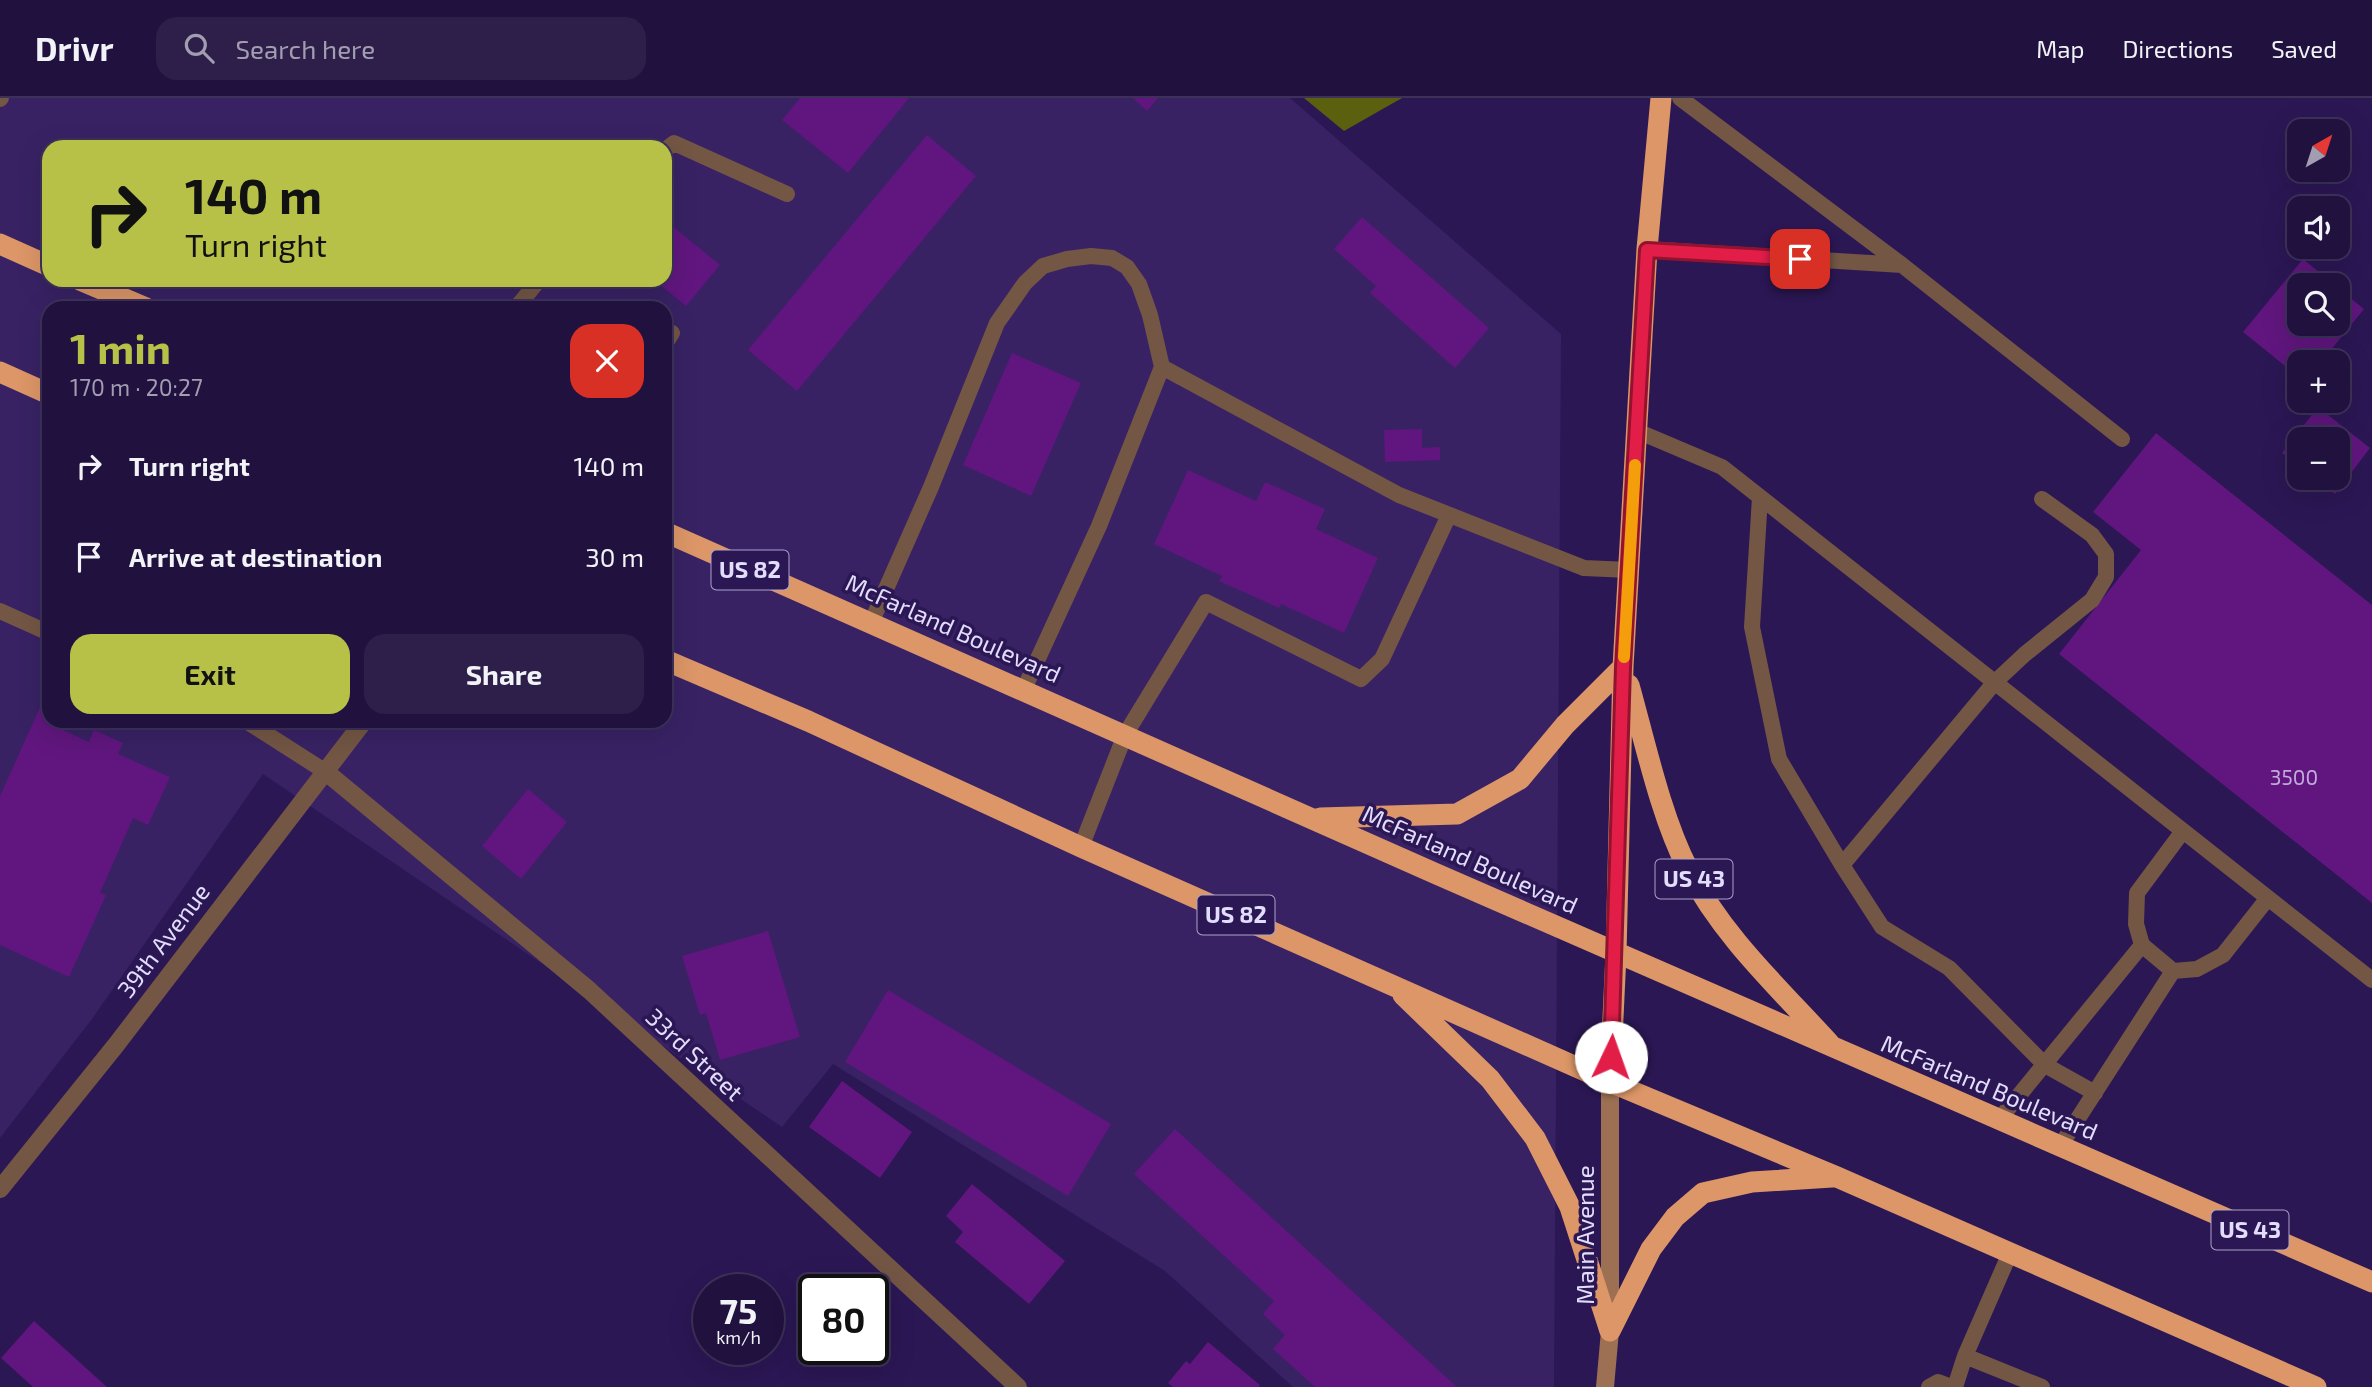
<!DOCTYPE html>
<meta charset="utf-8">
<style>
body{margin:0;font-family:"Exo 2",sans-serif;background:#2d1f4a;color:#f1f3f6;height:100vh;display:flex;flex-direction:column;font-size:26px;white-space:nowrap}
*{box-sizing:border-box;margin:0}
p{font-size:23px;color:#a29db0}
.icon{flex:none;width:38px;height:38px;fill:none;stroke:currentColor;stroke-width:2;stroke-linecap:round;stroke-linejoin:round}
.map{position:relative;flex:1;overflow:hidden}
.details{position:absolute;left:42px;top:203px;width:630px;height:427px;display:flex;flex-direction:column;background:#20113f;border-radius:21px;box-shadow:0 7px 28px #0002,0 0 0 2px #3d3159}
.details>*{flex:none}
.hud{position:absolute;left:42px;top:42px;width:630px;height:147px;border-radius:21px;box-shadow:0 7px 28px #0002,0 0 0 2px #3d3159;background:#b7c148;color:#111;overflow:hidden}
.needle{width:46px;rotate:39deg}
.buttons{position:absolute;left:2287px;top:21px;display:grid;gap:14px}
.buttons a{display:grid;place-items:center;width:63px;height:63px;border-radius:14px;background:#20113f;box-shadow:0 7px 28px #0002,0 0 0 2px #3d3159;font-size:35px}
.speed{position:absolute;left:693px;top:1176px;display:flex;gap:14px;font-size:35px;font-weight:700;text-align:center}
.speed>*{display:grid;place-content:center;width:91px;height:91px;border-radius:50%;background:#20113f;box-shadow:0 7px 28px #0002,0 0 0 2px #3d3159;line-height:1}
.speed small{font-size:18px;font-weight:400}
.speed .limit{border:4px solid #111;border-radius:10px;background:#fff;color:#111}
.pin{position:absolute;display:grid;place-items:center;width:60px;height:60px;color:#fff;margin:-30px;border-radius:14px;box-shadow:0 4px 10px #0006}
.me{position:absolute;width:77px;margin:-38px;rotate:3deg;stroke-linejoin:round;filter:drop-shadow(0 0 5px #0008)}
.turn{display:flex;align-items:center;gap:24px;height:147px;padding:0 28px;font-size:32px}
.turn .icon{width:91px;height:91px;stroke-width:2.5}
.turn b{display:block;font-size:49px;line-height:60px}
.round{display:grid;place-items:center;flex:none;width:74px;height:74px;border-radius:21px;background:#2d1f4a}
.head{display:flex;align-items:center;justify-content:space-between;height:119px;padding:0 28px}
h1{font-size:42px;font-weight:700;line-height:52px;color:#b7c148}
.cta{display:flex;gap:14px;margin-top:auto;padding:14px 28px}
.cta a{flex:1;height:80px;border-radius:21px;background:#b7c148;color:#111;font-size:28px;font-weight:700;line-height:80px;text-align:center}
.cta a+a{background:#2d1f4a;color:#f1f3f6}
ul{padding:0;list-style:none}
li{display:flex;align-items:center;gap:21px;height:91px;padding:0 28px}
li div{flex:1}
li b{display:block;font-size:26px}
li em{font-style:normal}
header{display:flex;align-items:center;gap:42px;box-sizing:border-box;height:98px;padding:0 35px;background:#20113f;border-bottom:2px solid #3d3159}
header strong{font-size:33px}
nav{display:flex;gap:38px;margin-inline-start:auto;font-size:24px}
.search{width:490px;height:63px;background:#2d1f4a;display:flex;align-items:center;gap:18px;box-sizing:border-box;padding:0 24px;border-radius:21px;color:#a29db0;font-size:26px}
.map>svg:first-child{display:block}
.built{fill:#382264;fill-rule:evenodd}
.forest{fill:#5a600d}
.building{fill:#60167e}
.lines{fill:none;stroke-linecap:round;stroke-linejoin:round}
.lane{stroke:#735644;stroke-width:16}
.street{stroke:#735644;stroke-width:18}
.secondary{stroke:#9d7053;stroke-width:18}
.highway{stroke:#dc9667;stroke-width:21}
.route-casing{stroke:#92132f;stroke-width:18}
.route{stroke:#e11d48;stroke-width:12}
.slow{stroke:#f59e0b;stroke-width:12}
.labels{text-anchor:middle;stroke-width:7;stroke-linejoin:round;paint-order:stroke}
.number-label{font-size:21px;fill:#c2abdc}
.shield{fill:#2b1754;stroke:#aca2ca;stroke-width:2}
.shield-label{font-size:23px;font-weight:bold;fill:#e3ddfc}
.street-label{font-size:24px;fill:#e3ddfc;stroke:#2b1754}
</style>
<header>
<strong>Drivr</strong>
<div class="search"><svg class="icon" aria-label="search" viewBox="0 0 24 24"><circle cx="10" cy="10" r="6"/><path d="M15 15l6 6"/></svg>Search here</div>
<nav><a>Map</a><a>Directions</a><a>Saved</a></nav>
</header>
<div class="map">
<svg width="2372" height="1289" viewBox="0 0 2372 1289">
<rect width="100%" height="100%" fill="#2b1754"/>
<path class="built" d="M0 0H1290L1561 236 1554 1289H1293L1165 1173 833 966 782 1029 263 676 92 921 0 1040ZM49 49H665V182H49ZM49 210H665V623H49Z"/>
<path class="forest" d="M1304 0H1402L1344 33Z"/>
<path class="building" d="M800 0H909L848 75 782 22Z
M1133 0H1158L1147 13Z
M927 37 976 78 797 293 748 252Z
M1362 119 1489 230 1455 270 1370 195 1376 188 1334 151Z
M665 122 720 167 686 208 654 182H665Z
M2303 161 2335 187H2300V226H2338V190L2364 211 2321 264H2300V280L2243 234Z
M1012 255 1081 285 1031 398 963 367Z
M2318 309 2370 350 2335 396 2314 380H2338V341H2300V368L2282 355Z
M1422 331V350L1440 349V362L1385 364 1384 332Z
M2156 335 2372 507V805L2059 556 2141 452 2093 414Z
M1188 372 1256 403 1265 384 1325 411 1316 431 1378 460 1344 535 1281 506 1279 510 1219 483 1222 478 1154 446Z
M42 605 49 608 50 626 89 644 94 632 123 645 118 656 170 679 148 727 133 720 100 795 106 797 69 879 0 847V698Z
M528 691 567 724 521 781 482 748Z
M768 833 800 939 720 962 706 915 700 917 682 858Z
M888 892 1111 1026 1068 1098 845 964Z
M842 983 912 1034 880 1080 809 1029Z
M1175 1031 1457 1289H1315L1273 1251 1285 1237 1263 1216 1274 1203 1134 1076Z
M972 1086 1065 1163 1029 1206 955 1144 963 1134 946 1118Z
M34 1223 107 1289H33L1 1260Z
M1208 1244 1260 1287 1259 1289H1173L1168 1285 1186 1263 1190 1266Z"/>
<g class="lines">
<path class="lane" d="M1680 0 1902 167 2122 341
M0 1 1 0
M665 52 674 45 787 96
M1647 151 1902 167
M516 210 539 182
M665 246 672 235
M1162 269 1399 397 1584 470 1629 472
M1637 333 1722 369 2372 882
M1760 399 1752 529 1779 661 1842 767
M2042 401 2092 437 2106 456V479L2092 502 2025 556 1995 584 1842 767 1882 829 1949 870 2045 967 2095 995
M0 513 49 535
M871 525 931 389 997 225 1025 185 1043 168 1067 161 1091 158 1112 160 1127 169 1139 186 1150 217 1162 269 1099 428 1024 591
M246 623 326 674
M2183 733 2137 795 2136 826 2142 847 2173 873 2197 871 2223 857 2268 800
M1081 749 1125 637 1206 504 1361 581 1382 561 1449 417
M1998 1023 2142 847
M2059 1050 2173 873
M2010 1155 1965 1258 2042 1289
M1929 1289 1938 1284 1951 1289
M1955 1289 1965 1258"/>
<path class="street" d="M326 674 589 892 1018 1289
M0 1091 116 947 364 623"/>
<path class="secondary" d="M1605 1289 1610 1233V984"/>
<path class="highway" d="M0 146 49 168
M80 182 146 210
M0 274 49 296
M665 434C1233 686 1801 939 2372 1184
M665 562 808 623 1081 749 1610 984 1837 1079 2316 1289
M1629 587C1645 644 1661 719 1688 771 1722 838 1780 891 1830 946
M1320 720 1457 716 1520 681 1565 627 1623 569
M1403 897 1490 981 1535 1040 1570 1109 1610 1233
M1610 984 1616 856 1623 569 1647 151 1661 0
M1610 1233 1651 1151 1675 1119 1703 1095 1752 1084 1832 1079"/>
</g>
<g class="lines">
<defs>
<path id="route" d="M1611 959 1623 569 1647 152 1800 161"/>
</defs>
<use href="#route" class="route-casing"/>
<use href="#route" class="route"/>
<path class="slow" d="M1624 559 1635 367"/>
</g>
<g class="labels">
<g class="number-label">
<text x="2294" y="687">3500</text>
</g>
<g class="shield">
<rect x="711.5" y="452.5" width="77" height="39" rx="5"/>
<rect x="1655.5" y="761.5" width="77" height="39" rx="5"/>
<rect x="1197.5" y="797.5" width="77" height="39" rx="5"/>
<rect x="2211.5" y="1112.5" width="77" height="39" rx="5"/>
</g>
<g class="shield-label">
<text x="750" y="480">US 82</text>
<text x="1694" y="789">US 43</text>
<text x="1236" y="825">US 82</text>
<text x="2250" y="1140">US 43</text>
</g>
<g class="street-label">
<text transform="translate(953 531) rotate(24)" y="8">McFarland Boulevard</text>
<text transform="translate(1470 762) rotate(24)" y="8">McFarland Boulevard</text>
<text transform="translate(164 843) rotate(-53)" y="8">39th Avenue</text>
<text transform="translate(694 957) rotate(43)" y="8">33rd Street</text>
<text transform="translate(1989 990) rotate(23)" y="8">McFarland Boulevard</text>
<text transform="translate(1586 1137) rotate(-90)" y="8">Main Avenue</text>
</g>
</g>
</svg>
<div class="buttons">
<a><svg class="needle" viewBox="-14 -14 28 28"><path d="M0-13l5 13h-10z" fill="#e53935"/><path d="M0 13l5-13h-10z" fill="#a29db0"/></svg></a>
<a><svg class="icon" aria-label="sound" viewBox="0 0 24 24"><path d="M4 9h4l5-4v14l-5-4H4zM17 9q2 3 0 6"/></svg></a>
<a><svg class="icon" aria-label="search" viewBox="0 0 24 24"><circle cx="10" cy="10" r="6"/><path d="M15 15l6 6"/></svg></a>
<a>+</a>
<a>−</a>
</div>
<div class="speed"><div>75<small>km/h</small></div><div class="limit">80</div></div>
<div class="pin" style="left:1800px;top:161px;background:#d93025"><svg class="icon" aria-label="arrive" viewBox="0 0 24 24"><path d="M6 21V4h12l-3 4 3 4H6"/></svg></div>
<svg class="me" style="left:1611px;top:959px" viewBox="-20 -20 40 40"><circle r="19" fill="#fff"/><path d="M0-13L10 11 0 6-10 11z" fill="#e11d48"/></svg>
<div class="hud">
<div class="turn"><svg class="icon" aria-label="right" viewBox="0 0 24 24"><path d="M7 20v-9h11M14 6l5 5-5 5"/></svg><div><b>140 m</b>Turn right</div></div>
</div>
<section class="details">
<div class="head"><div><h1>1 min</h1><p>170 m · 20:27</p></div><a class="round" style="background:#d93025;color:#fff"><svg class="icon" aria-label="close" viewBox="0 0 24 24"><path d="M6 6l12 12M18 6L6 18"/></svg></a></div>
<ul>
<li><svg class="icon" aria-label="right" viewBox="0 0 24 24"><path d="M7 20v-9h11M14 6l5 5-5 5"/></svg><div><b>Turn right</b></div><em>140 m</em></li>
<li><svg class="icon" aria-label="arrive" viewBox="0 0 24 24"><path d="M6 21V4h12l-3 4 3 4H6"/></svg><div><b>Arrive at destination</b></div><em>30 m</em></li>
</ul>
<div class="cta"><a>Exit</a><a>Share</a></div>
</section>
</div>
